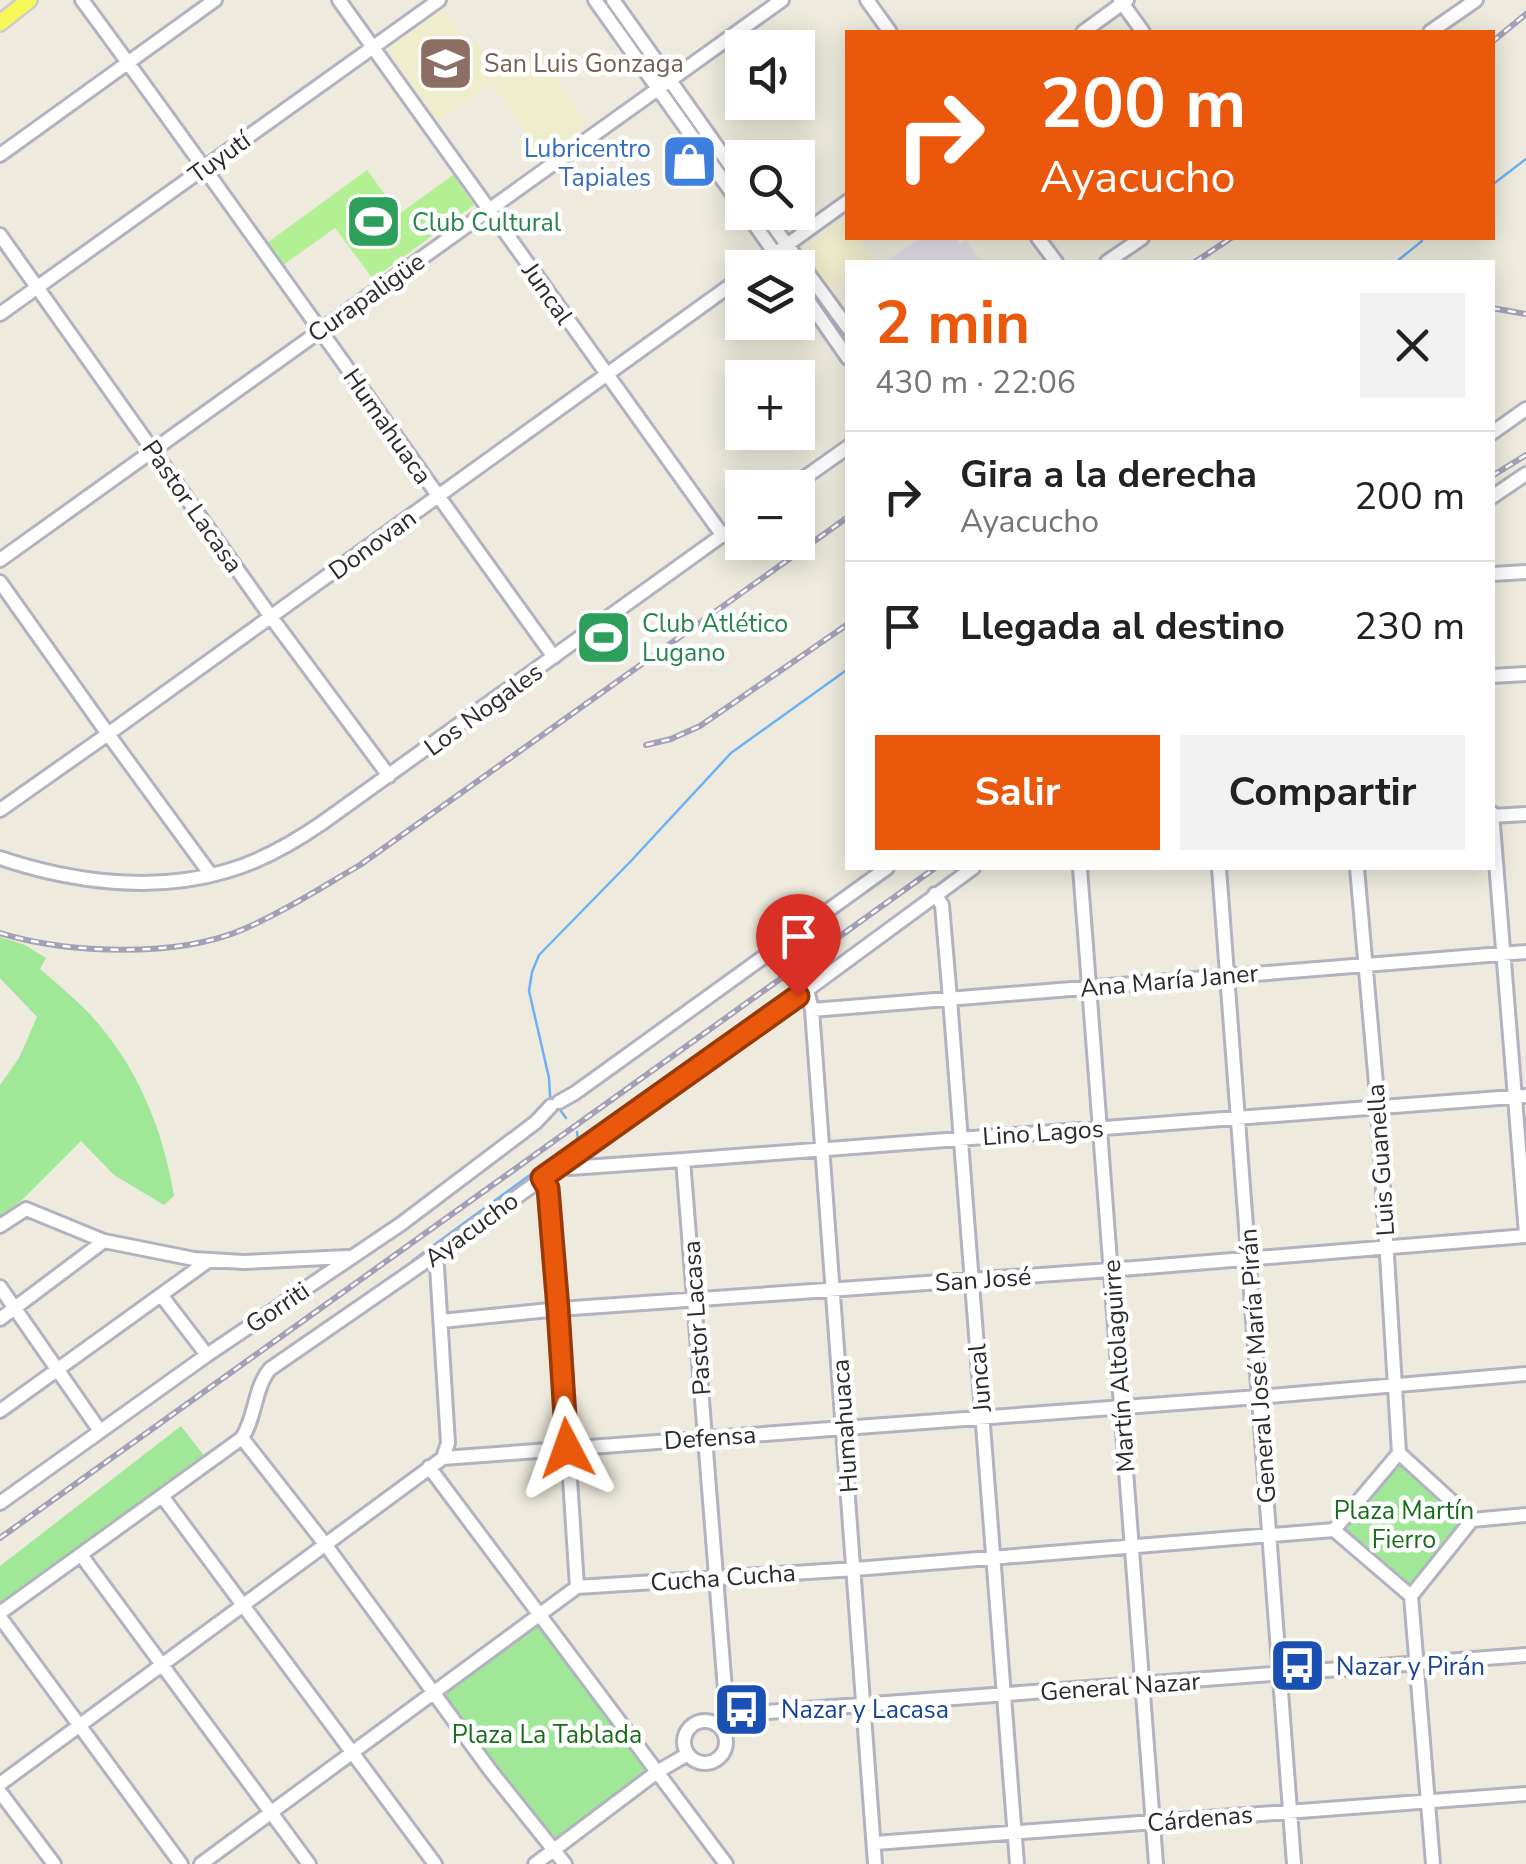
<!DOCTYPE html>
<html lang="es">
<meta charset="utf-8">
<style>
body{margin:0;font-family:"Nunito Sans",sans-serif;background:#f2f2f2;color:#222;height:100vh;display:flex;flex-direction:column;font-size:38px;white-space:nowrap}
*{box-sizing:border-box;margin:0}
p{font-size:32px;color:#767676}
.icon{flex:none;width:55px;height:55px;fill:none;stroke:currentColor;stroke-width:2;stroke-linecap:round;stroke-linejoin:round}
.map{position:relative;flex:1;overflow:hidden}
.details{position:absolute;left:845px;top:260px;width:650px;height:610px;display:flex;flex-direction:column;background:#fff;border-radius:0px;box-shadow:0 5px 25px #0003}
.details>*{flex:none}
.banner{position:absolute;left:845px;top:30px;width:650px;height:210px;border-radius:0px;box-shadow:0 5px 25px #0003;background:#ea580c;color:#fff;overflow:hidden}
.buttons{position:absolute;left:725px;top:30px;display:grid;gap:20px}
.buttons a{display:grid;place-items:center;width:90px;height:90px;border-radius:0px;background:#fff;box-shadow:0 5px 25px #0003;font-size:50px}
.pin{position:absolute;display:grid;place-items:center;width:85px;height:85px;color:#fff;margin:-102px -42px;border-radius:50% 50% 50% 0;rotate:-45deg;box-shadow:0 0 10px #0007}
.pin .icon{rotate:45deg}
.me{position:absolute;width:110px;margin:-55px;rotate:356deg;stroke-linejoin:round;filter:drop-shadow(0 0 8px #0008)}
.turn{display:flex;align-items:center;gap:35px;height:210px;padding:0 30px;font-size:45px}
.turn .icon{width:130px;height:130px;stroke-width:2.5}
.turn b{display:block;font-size:70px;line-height:85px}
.round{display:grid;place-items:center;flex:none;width:105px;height:105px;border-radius:0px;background:#f2f2f2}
.head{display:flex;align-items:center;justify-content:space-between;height:170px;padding:0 30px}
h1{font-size:60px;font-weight:700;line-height:75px;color:#ea580c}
.cta{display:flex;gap:20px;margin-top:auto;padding:20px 30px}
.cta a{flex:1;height:115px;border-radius:0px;background:#ea580c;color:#fff;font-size:40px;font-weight:700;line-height:115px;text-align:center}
.cta a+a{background:#f2f2f2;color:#222}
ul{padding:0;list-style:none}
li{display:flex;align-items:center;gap:30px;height:130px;padding:0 30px;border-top:2px solid #e0e0e0}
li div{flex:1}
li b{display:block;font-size:38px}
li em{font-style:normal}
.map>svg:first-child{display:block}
.industrial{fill:#e3dee7}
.education{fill:#f0edcd}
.green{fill:#a1e798}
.pitch{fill:#b3ef93}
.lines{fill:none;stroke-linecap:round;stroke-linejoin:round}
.stream{stroke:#6cb1f5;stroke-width:2.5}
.minor-casing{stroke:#b2b2c0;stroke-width:18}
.major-casing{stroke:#ccc;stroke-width:20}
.minor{stroke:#fff;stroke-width:12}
.major{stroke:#f7f75a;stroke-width:15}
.rail-casing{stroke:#a2a0b7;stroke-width:6}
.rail{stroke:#fff;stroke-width:2.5;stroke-dasharray:8;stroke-linecap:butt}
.route-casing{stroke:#983908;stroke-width:25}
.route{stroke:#ea580c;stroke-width:18}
.labels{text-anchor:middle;stroke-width:9;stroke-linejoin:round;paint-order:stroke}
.education-label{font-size:25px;fill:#785e54;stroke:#fff;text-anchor:start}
.shop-label{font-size:25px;fill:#366cbe;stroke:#fff;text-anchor:end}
.street-label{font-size:25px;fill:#2c2c2c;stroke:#fff}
.leisure-label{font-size:25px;fill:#27864d;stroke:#fff;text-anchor:start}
.park-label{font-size:25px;fill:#176e19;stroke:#fff}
.transit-label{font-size:25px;fill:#164399;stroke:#fff;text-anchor:start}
</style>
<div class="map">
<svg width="1526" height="1864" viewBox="0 0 1526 1864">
<rect width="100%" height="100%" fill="#eeebde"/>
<path class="industrial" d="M921 238H955L960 244 966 240 982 262H885Z"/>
<path class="education" d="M442 9 469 47 477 42 501 75 536 51 587 123 543 155 491 83 438 121 387 49Z
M845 219 847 222 848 238H858L873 258 866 262H848L847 276 830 289 805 253 807 251 805 248Z"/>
<path class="green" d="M0 937 25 945 46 958 40 969C56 983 72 996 86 1010 135 1061 163 1127 174 1196L164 1205 114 1175 81 1141 23 1199 0 1217V1085L19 1058 37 1017 0 978Z
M181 1426 206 1458 0 1609V1566Z
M1400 1460 1465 1519 1408 1588 1342 1527Z
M537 1627 543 1630 647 1768V1773L561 1839H555L550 1837 447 1699 446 1693 532 1629Z"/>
<path class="pitch" d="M367 170 399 214 453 175 474 205 373 279 335 228 283 265 267 243Z"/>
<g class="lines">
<path class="stream" d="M1492 185 1526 159
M1396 262 1422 241
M553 1101 550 1096 549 1078 529 991 532 972 539 955 630 862 731 753 848 669
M558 1107 566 1118
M412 1261 578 1140 577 1132"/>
<defs>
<path id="minor" d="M82 0C242 217 396 439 554 657
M339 0 723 536
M595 0 742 207
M613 0 742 182
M867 0 890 32
M1120 0 1143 32
M1083 32 1127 0
M1430 32 1476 0
M0 155 215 0
M746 212 785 268
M763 212 848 328
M0 235 271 617 389 776
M1038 238 1056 262
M1107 262 1142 238
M755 268 848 201
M798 286 848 358
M0 314 439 0
M1492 433 1526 409
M790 488 848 447
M1492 497 1526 474
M0 560 782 0
M1492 574 1526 572
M0 582 108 734 211 875
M1492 676 1526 674
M0 810 108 734 742 277
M1492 813 1526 1234
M1492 816 1526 814
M0 858C71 882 154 893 227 871 262 861 293 843 322 823L742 521
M1080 868 1156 1864
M1219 868 1294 1864
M935 894 942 905 950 999 1017 1864
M807 990 812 1010 875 1864
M812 1010 1526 952
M559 1102 575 1093 887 868
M683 1160 727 1715
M561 1164 570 1168 683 1160 1526 1096
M543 1177 548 1188 559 1309 577 1587
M0 1226 26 1209 104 1241 194 1259 244 1262 347 1257
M435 1255 437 1267 448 1443 443 1458
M0 1287 100 1431
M161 1295 207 1355
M0 1319 104 1241
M441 1321 559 1309 1110 1270 1526 1236
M0 1411 208 1261
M242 1438 325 1544 490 1770 565 1864
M1399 1453 1472 1520
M429 1467 726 1864
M162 1496 435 1864
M0 1503 207 1355 401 1224 536 1122 551 1106
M1472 1520 1526 1515
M1334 1530 1399 1453 1378 1107 1357 868
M1334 1530 1411 1596
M81 1555 309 1864
M0 1613 242 1438C256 1417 254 1388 270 1369L435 1255 807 990 973 868
M0 1617 181 1864
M684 1742a21 21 0 1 1 42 0a21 21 0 1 1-42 0Z
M718 1725 727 1715 1526 1655
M0 1784 443 1458 1258 1397 1526 1374
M0 1792 54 1864
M875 1843 1526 1794
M201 1864 577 1587 855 1569 1334 1530
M535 1864 657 1772 688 1754
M1433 1864 1411 1596 1472 1520"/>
<path id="major" d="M0 23 29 0"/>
</defs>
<use href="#minor" class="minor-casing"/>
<use href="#major" class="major-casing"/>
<use href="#minor" class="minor"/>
<use href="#major" class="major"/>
<defs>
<path id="rail" d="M1492 42 1526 14
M1195 262 1231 238
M1492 308 1526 314
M1492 476 1526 455
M646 745 671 739 700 726 848 624
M0 933C70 954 177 958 244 929 285 911 322 887 360 865L848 517
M0 1538 935 868"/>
</defs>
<use href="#rail" class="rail-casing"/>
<use href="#rail" class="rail"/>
</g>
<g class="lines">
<defs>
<path id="route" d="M567 1448 558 1309 548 1188 542 1178 798 996"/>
</defs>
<use href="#route" class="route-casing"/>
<use href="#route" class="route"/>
</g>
<defs>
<symbol id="school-square" viewBox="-11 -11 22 22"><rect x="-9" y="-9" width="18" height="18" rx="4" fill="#8d6e63" stroke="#fff"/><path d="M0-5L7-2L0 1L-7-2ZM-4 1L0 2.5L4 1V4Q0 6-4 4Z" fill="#fff"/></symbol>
<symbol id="shop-square" viewBox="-11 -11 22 22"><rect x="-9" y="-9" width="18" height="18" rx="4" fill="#3f7fe0" stroke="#fff"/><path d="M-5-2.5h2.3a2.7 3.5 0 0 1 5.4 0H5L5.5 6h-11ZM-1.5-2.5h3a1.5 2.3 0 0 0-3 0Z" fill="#fff"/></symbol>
<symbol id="stadium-square" viewBox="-11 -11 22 22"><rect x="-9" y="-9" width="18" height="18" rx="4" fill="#2e9e5b" stroke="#fff"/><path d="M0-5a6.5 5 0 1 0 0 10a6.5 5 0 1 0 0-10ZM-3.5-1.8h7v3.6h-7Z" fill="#fff"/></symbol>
<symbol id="bus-square" viewBox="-11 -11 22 22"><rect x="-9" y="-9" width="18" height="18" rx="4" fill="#1a4fb4" stroke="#fff"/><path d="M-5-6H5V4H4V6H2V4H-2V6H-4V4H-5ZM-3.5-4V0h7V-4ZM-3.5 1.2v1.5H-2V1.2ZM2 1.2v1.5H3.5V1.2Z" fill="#fff"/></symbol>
</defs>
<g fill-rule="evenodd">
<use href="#school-square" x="414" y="32" width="63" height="63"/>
<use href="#shop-square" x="658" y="130" width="63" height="63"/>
<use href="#stadium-square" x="342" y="190" width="63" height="63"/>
<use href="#stadium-square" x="572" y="606" width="63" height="63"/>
<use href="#bus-square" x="1266" y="1634" width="63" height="63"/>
<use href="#bus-square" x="710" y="1678" width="63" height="63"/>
</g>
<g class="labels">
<g class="education-label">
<text x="484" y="72">San Luis Gonzaga</text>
</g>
<g class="shop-label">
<text x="651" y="157">Lubricentro<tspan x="651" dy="29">Tapiales</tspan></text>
</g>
<g class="street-label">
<text transform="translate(219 157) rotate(-36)" y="9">Tuyutí</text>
<text transform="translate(548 293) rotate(55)" y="9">Juncal</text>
<text transform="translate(366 297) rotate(-35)" y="9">Curapaligüe</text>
<text transform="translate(388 426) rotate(55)" y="9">Humahuaca</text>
<text transform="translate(193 506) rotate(55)" y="9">Pastor Lacasa</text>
<text transform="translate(372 544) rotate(-36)" y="9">Donovan</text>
<text transform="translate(483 709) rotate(-36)" y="9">Los Nogales</text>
<text transform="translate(1169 980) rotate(-5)" y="9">Ana María Janer</text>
<text transform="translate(1043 1132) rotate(-4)" y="9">Lino Lagos</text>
<text transform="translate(1380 1160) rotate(-94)" y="9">Luis Guanella</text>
<text transform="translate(471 1229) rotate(-36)" y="9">Ayacucho</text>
<text transform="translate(983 1279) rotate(-4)" y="9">San José</text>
<text transform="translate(277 1307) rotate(-34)" y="9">Gorriti</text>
<text transform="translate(696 1318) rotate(-94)" y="9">Pastor Lacasa</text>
<text transform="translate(1118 1366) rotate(-94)" y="9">Martín Altolaguirre</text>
<text transform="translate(1257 1366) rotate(-94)" y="9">General José María Pirán</text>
<text transform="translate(979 1378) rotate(-95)" y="9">Juncal</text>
<text transform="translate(844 1426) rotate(-94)" y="9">Humahuaca</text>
<text transform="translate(710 1437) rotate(-4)" y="9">Defensa</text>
<text transform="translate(723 1577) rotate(-4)" y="9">Cucha Cucha</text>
<text transform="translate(1120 1686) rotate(-4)" y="9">General Nazar</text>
<text transform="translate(1200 1818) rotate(-5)" y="9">Cárdenas</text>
</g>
<g class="leisure-label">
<text x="412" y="231">Club Cultural</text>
<text x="642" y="632">Club Atlético<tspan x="642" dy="29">Lugano</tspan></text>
</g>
<g class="park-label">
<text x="1404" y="1519">Plaza Martín<tspan x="1404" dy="29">Fierro</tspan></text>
<text x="547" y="1743">Plaza La Tablada</text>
</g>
<g class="transit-label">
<text x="1336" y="1675">Nazar y Pirán</text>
<text x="781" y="1718">Nazar y Lacasa</text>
</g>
</g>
</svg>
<div class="buttons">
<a><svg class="icon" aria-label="sound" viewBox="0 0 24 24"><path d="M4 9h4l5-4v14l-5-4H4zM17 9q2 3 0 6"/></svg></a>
<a><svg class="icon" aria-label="search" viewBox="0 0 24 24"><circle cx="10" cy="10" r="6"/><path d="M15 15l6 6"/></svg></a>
<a><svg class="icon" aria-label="layers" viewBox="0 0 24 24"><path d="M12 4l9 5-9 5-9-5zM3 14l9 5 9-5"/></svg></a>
<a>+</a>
<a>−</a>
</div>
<div class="pin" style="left:798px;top:996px;background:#d93025"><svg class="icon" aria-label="arrive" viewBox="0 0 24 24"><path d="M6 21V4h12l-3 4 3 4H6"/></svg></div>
<svg class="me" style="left:567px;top:1448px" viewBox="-20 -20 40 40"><path d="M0-17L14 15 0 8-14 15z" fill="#ea580c" stroke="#fff" stroke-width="4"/></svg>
<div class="banner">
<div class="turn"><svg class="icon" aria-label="right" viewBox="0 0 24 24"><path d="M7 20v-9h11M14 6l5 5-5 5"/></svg><div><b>200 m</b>Ayacucho</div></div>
</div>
<section class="details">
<div class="head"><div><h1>2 min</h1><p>430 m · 22:06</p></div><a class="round"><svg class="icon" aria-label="close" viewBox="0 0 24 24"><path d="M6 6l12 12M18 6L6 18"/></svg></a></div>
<ul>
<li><svg class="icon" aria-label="right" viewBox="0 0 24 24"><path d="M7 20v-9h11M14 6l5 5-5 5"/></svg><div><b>Gira a la derecha</b><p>Ayacucho</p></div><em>200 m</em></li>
<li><svg class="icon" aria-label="arrive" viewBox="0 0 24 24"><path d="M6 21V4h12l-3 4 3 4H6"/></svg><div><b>Llegada al destino</b></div><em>230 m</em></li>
</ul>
<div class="cta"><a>Salir</a><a>Compartir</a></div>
</section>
</div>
